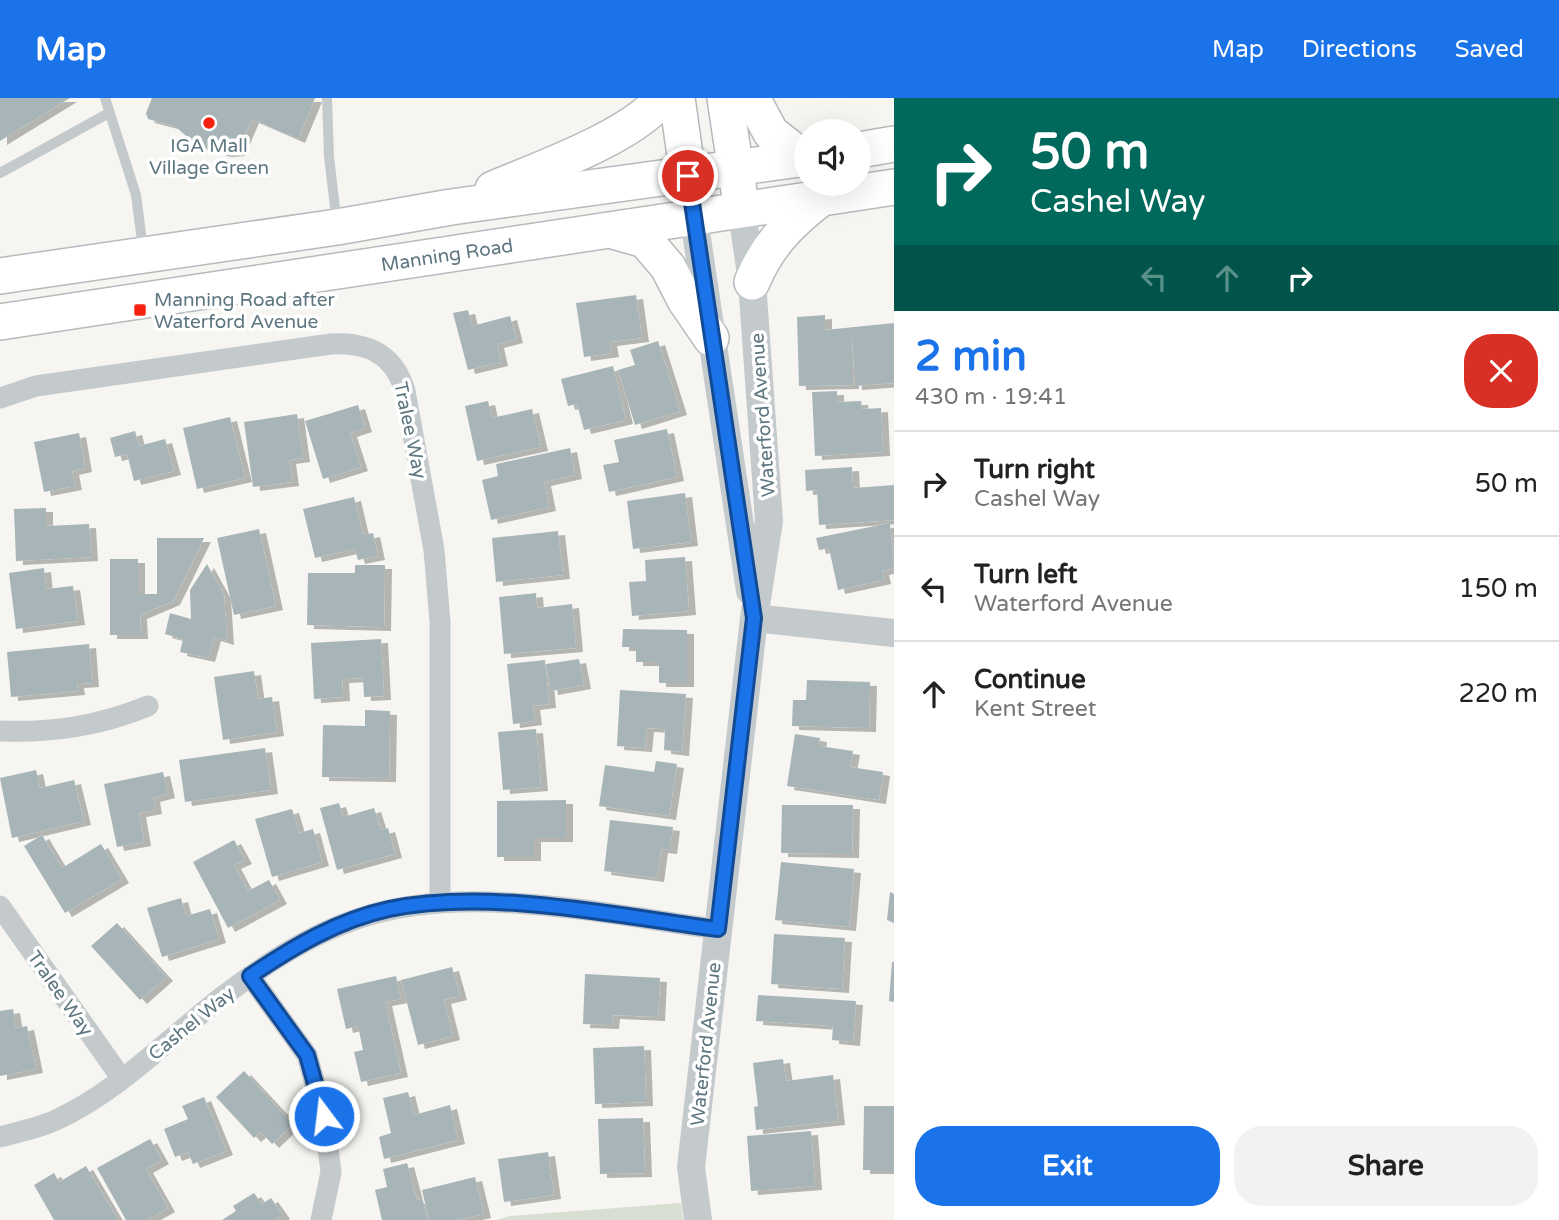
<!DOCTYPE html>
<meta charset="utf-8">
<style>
body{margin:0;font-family:"Varela Round",sans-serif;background:#f2f2f2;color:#222;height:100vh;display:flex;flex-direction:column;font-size:26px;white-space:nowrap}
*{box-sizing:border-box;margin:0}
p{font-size:23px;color:#767676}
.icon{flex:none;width:38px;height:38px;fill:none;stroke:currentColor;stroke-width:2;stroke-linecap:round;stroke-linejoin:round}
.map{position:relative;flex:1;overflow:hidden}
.side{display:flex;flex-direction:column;background:#fff;width:665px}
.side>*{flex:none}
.hud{background:#00695c;color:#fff;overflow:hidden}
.tools{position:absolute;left:794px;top:21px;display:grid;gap:14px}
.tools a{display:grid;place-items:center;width:77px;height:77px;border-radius:50%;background:#fff;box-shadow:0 7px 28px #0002;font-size:35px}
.pin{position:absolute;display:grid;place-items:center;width:60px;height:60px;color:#fff;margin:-30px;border:4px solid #fff;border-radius:50%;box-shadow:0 2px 7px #0007}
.me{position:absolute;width:77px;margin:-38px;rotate:345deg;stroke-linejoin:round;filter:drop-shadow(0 0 5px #0008)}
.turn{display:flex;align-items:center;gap:24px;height:147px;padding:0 21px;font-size:32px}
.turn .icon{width:91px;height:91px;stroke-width:2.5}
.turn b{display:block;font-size:49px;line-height:60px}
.lanes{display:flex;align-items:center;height:66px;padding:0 21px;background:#0003;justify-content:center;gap:35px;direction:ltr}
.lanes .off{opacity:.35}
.round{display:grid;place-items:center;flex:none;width:74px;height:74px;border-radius:28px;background:#f2f2f2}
.headline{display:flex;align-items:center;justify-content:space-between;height:119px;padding:0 21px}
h1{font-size:42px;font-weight:700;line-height:52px;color:#1a73e8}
.cta{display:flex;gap:14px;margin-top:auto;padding:14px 21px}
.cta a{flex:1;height:80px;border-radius:28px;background:#1a73e8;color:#fff;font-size:28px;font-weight:700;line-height:80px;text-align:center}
.cta a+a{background:#f2f2f2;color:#222}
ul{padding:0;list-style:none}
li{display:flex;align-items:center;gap:21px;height:105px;padding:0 21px;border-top:2px solid #e0e0e0}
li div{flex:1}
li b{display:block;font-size:26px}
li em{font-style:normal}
header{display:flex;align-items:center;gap:42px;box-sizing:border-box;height:98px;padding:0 35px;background:#1a73e8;color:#fff}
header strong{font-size:33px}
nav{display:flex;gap:38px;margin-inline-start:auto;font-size:24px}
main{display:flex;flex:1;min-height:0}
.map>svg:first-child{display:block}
.green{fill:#d8ded2}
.building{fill:#a8b5b8;filter:url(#shadow)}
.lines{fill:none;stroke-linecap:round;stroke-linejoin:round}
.primary-casing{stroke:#b5bbbd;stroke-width:38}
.service{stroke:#c4c9cc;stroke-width:10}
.minor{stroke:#c4c9cc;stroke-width:21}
.tertiary{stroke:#c4c9cc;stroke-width:28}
.primary{stroke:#fff;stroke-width:35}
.route-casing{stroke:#114b97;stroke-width:18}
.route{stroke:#1a73e8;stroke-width:12}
.poi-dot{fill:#f52212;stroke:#fff;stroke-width:2.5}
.labels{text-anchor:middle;stroke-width:7;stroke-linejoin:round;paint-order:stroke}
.poi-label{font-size:19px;fill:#5d7680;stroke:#fff}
.street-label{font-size:19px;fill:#5d7680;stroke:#fff}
</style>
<header>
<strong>Map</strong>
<nav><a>Map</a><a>Directions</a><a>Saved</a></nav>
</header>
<main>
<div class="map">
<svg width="894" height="1122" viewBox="0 0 894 1122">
<defs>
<filter id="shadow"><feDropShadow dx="7" dy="4" stdDeviation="0" flood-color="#0004"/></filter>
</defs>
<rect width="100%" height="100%" fill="#f6f5f1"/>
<path class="green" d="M681 1105 683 1122H497L510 1118Z"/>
<path class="building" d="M0 0H70L0 43Z
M152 0H315L298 41 252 21 238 54 224 55 196 47 175 28 148 21 146 15Z
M636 197 642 240 610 244 612 255 584 259 576 205Z
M468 212 472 228 510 218 516 241 497 246 501 264 468 272 453 215Z
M825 217V232L894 225V285L855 288 852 237V287L799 288 797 219Z
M658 243 680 313 635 327 618 272 635 267 630 252Z
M613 268 626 322 584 332 577 306 568 308 561 281Z
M837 293V304L861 303 862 311 881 310 883 354 815 358 812 294Z
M488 303 492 320 532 311 541 349 477 363 465 308Z
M358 307 365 330 350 335 361 369 323 381 305 323Z
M297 316 303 360 289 362 292 384 253 389 244 324Z
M230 319 245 380 197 391 183 330Z
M667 331 677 379 609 394 603 367 619 364 614 342Z
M135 333 139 348 165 341 174 373 134 383 127 356 115 359 110 340Z
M79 335 85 370 72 373 75 388 44 394 34 344Z
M570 350 575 377 544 384 549 409 491 422 482 382 498 378 496 366Z
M852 369 853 390 894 387V422L819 427 817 392 806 393 805 372Z
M685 395 691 444 633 451 627 403Z
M354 399 363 437 373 435 378 458 358 462 355 451 315 460 303 411Z
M46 410V428L89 426 91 459 16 463 14 411Z
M890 425 894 470 882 473 884 482 838 492 829 450 819 452 816 440Z
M259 431 276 508 234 517 217 440Z
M558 433 563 477 496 484 492 440Z
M157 440H204L173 503 140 517 141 537H110V461H138V496H157Z
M685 459 689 513 632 518 629 484 646 483 645 462Z
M207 466 224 497 227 543 214 539 208 560 180 554 183 541 165 536 170 515 191 521 190 492Z
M355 467H385L384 529 307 527 308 475H355Z
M44 470 46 491 73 488 78 523 16 531 9 475Z
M536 495 537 510 572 506 576 550 504 556 499 499Z
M623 531 687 532V585H659V564H636V549H622Z
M381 541 384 598 364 599 363 580 342 581 343 599 314 601 311 545Z
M89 546 92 585 77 586 78 593 11 599 7 554Z
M579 561 584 587 551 593 546 566Z
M545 562 549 606 533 608 535 623 513 626 507 566Z
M254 573 258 601 272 599 277 634 223 642 214 579Z
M807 582 870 584 869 630 792 628 793 602H806Z
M620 592 686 596 682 654 664 652 665 631 647 630 645 650 617 648Z
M365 612 390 613 389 680 322 679 323 627 365 628Z
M536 631 541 689 503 692 498 634Z
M795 636 820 640 819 648 853 653 850 669 883 674 879 702 787 688Z
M265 650 271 692 185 704 179 662Z
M656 663 677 666 669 718 599 708 605 667 654 674Z
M36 672 40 690 74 682 84 723 12 740 0 680Z
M163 674 168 696 153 700 155 712 139 715 144 744 117 749 104 686Z
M566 702V740H534V759H497V703Z
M339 705 343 719 374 710 381 732 388 730 395 756 337 772 320 710Z
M782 707H853L852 756 781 755Z
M292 711 299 735 313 731 322 764 272 779 255 721Z
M610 722 673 729 670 752 661 751 657 780 604 773Z
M42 737 62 770 101 746 122 781 65 815 24 748Z
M234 742 245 762 234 767 248 793 269 782 280 802 228 830 193 764Z
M781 764 854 771 849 829 775 822Z
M890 794 894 796V825L887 822Z
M181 800 186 818 210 811 219 841 162 859 147 810Z
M117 825 166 879 140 902 91 848Z
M774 836 845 840 842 891 771 886Z
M892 864H894V904L889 903Z
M452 869 460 898 444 902 453 938 418 947 401 882Z
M585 876 660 880 658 919 613 917 612 927 583 926Z
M396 878 401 901 385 904 401 975 361 984 354 954 363 952 358 928 346 931 337 891Z
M758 897 856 903 853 944 832 942 833 928 756 923Z
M13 911 16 930 27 928 36 971 0 978V913Z
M644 948 646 1004 595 1006 593 950Z
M783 961 786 983 833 977 838 1023 756 1032 754 1009 758 1008 753 965Z
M244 973 293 1026 272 1046 261 1034 254 1040 216 999Z
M408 994 414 1017 450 1007 458 1042 384 1061 379 1039 391 1035 383 1000Z
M204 999 226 1053 193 1066 188 1054 175 1059 164 1031 188 1021 182 1008Z
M864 1008H894V1072H863Z
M643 1020 645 1075 600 1076 598 1021Z
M811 1033 815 1088 751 1093 747 1038Z
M150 1041 162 1062 146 1071 168 1110 147 1122H126L97 1070Z
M548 1054 554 1097 504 1104 498 1061Z
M407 1065 417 1102 422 1101 428 1122H382L375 1092 387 1089 383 1071Z
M86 1068 118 1122H54L34 1087 54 1075 59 1084Z
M475 1079 484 1116 457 1122H429L422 1092Z
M254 1095 262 1106 271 1100 283 1117 275 1122H222L236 1113 233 1108Z"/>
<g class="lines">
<defs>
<g id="primary">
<path d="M677 0 691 100"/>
<path d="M725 0 739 93"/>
<path d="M752 0 771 35 803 60"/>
<path d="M859 52 894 46"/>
<path d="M493 91C538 72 634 38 662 0"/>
<path d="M613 133 645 142 668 169 685 202 711 240"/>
<path d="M0 178 337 129 451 109 807 60"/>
<path d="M752 184C767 148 788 126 819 102"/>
<path id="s1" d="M0 224 894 89"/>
</g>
</defs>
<use href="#primary" class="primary-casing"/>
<path class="service" d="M105 0 136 97 143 151
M327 0 329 59 337 126
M0 75 109 15"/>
<path class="minor" d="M0 300 36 288 331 246C368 244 394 256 405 293L434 452 440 524V804
M0 633C53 635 99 628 148 608
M0 808 122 981
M250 878 307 957 324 1019 331 1074 321 1122
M0 1039C18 1034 39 1030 56 1022 117 994 166 943 218 902 261 869 307 837 360 820 467 784 607 817 718 831"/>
<path class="tertiary" d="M694 121 750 493
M754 520 894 535
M698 1122 691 1069 754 520 769 423 752 184 742 114"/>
<use href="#primary" class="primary"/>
</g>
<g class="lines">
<defs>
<path id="route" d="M324 1018 307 957 250 878C293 849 338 822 389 811 489 790 617 818 718 831L754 520 688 78"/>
</defs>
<use href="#route" class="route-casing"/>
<use href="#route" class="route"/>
</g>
<g class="poi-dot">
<circle cx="209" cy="25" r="7"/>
<rect x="133" y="205" width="14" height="14" rx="3.5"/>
</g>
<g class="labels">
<g class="poi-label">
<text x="209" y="54">IGA Mall<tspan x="209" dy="22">Village Green</tspan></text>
<text x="154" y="208" text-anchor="start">Manning Road after<tspan x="154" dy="22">Waterford Avenue</tspan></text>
</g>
<g class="street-label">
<text dy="7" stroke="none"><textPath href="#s1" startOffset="452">Manning Road</textPath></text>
<text transform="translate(762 317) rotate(-94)" y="7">Waterford Avenue</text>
<text transform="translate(411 332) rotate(78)" y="7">Tralee Way</text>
<text transform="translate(61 895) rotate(55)" y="7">Tralee Way</text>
<text transform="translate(191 925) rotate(-39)" y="7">Cashel Way</text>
<text transform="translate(705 946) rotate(-84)" y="7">Waterford Avenue</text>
</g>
</g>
</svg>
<div class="tools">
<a><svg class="icon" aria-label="sound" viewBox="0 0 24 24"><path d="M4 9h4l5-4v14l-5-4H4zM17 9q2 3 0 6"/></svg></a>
</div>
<div class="pin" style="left:688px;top:78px;background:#d93025"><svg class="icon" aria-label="arrive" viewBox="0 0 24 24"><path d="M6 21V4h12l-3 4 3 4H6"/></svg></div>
<svg class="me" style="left:324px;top:1018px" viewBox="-20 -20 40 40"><circle r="17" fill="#1a73e8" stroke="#fff" stroke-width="3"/><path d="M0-11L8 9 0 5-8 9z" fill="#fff"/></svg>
</div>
<section class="side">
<div class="hud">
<div class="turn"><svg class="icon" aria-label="right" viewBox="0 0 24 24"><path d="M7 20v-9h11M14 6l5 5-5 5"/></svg><div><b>50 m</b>Cashel Way</div></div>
<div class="lanes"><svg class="icon off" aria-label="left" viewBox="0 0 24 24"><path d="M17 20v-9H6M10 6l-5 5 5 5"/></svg><svg class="icon off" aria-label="ahead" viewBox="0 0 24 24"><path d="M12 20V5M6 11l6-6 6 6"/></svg><svg class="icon" aria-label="right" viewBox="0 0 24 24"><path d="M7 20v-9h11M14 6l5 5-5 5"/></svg></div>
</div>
<div class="headline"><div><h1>2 min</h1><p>430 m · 19:41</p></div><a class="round" style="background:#d93025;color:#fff"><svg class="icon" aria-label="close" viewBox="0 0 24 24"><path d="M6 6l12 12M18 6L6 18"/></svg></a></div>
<ul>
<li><svg class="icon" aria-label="right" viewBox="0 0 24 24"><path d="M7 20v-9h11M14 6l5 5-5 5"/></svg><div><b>Turn right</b><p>Cashel Way</p></div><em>50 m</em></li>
<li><svg class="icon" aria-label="left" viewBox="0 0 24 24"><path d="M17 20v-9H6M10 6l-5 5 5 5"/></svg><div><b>Turn left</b><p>Waterford Avenue</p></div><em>150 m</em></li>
<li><svg class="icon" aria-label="ahead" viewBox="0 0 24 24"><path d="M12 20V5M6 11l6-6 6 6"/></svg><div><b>Continue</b><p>Kent Street</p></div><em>220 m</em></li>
</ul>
<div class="cta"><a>Exit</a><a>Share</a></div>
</section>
</main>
